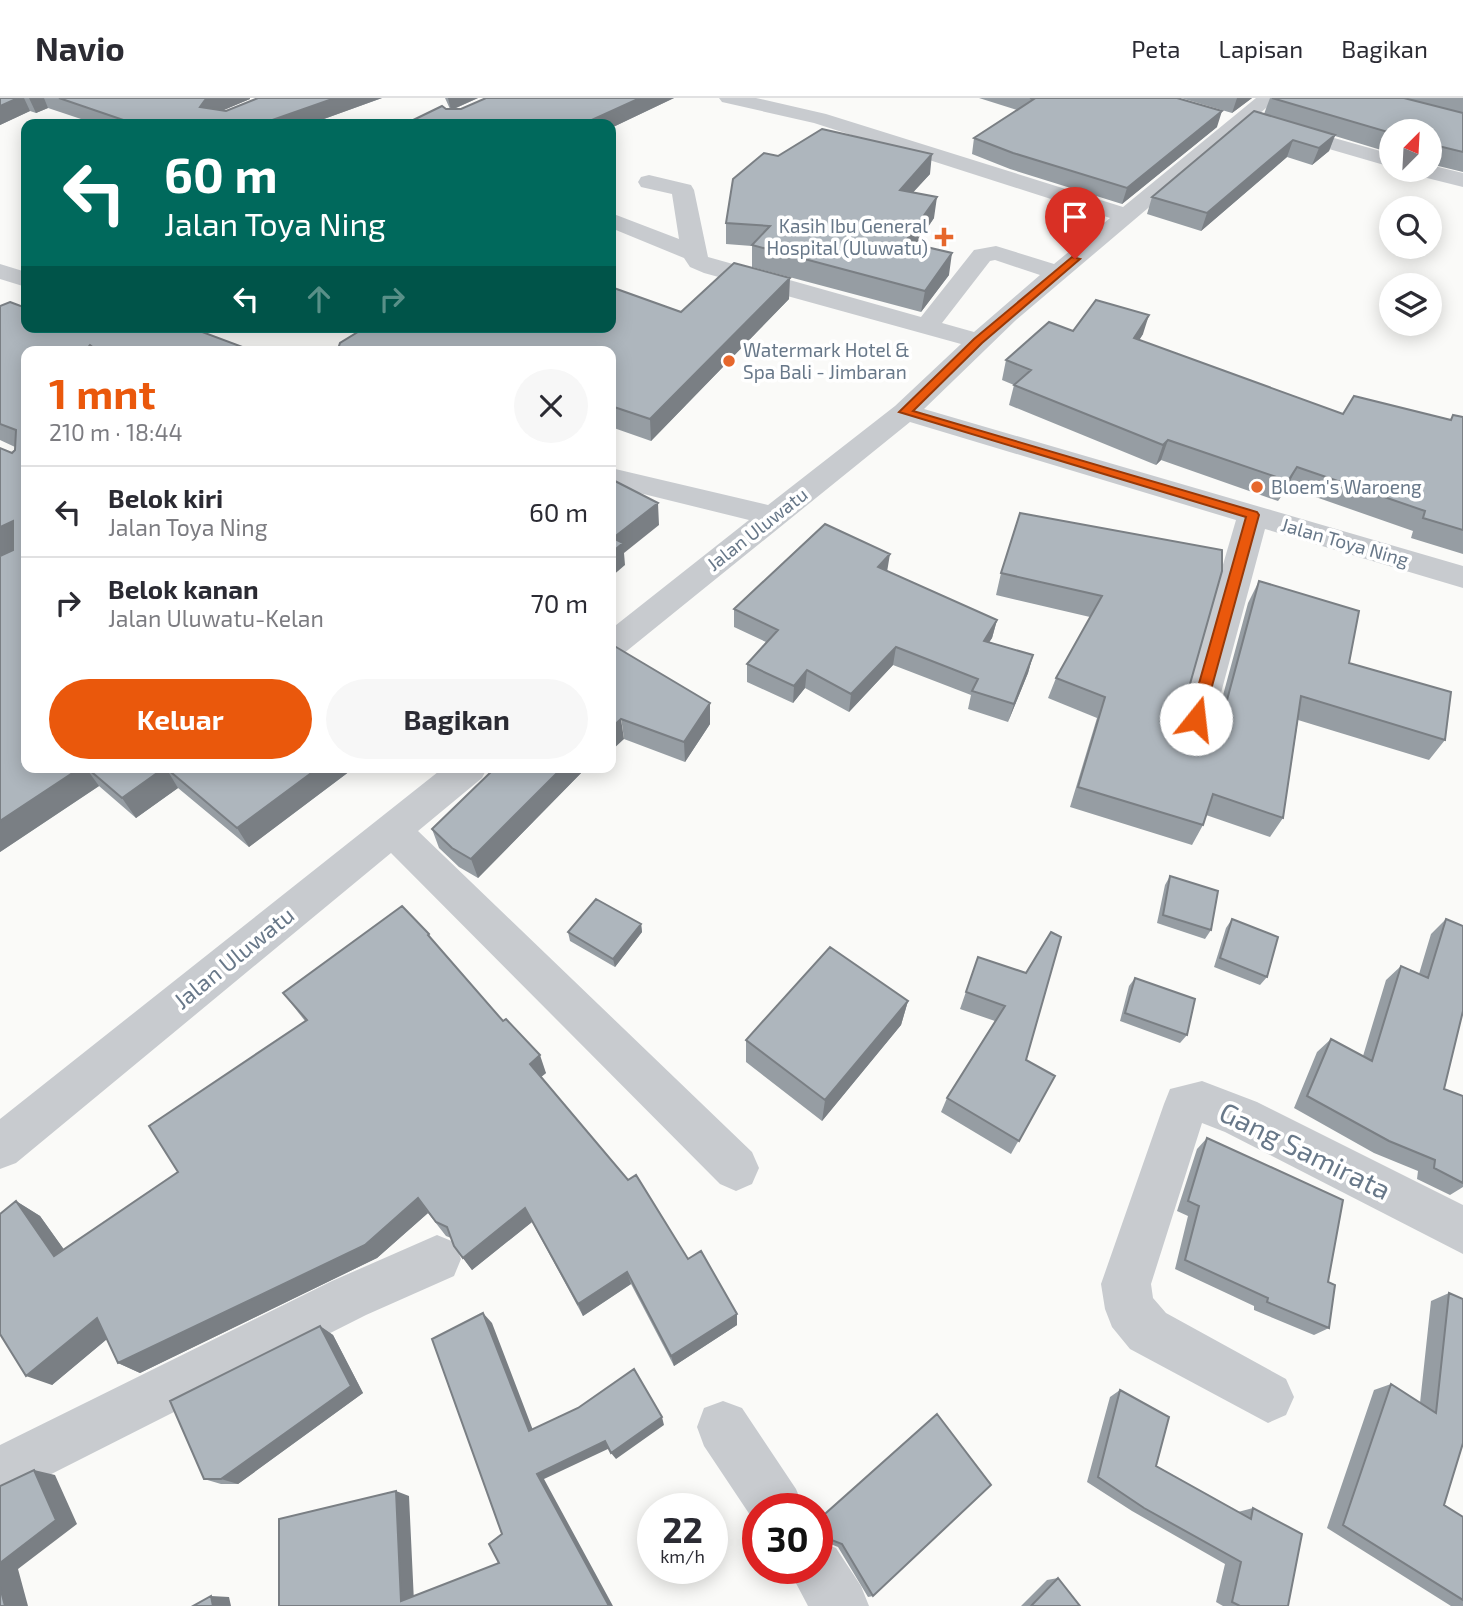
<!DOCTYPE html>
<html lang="id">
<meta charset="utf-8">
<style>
body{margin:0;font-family:"Exo 2",sans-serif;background:#f7f7f7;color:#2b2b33;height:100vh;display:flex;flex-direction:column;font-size:26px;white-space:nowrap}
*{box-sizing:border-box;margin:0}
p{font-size:23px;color:#7c7c81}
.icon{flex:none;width:38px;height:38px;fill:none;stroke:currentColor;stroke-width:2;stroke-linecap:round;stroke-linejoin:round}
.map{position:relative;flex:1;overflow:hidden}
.panel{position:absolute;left:21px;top:248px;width:595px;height:427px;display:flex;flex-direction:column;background:#fff;border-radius:14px;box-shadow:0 4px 18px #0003}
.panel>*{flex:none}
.top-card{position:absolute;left:21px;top:21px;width:595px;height:214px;border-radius:14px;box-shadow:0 4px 18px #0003;background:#00695c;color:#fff;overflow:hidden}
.needle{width:46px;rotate:24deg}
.tools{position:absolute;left:1379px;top:21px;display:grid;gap:14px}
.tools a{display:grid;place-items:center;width:63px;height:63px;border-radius:50%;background:#fff;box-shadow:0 4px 18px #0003;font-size:35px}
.speed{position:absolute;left:637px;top:1395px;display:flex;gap:14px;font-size:35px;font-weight:700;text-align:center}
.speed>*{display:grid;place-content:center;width:91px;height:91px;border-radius:50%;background:#fff;box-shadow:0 4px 18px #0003;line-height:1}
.speed small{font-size:18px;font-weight:400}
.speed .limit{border:10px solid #d22;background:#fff;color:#111}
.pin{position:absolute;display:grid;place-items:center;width:60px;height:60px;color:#fff;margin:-72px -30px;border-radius:50% 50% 50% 0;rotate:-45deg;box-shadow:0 0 7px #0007}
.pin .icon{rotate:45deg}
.me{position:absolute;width:77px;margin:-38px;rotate:16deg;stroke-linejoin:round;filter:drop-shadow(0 0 5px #0008)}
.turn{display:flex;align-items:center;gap:24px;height:147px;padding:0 28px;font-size:32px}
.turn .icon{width:91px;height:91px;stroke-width:2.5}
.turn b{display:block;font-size:49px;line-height:60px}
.lanes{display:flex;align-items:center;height:66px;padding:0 28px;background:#0003;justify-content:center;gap:35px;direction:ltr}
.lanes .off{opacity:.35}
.round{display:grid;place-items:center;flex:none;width:74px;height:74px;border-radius:37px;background:#f7f7f7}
.head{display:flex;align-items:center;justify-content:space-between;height:119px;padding:0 28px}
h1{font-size:42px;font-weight:700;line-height:52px;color:#ea580c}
.primary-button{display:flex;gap:14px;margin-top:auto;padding:14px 28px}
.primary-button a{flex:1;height:80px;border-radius:42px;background:#ea580c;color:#fff;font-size:28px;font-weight:700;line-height:80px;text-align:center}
.primary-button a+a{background:#f7f7f7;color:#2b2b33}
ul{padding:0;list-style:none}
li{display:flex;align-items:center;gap:21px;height:91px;padding:0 28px;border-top:2px solid #e1e1e2}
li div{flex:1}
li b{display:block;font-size:26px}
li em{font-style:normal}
header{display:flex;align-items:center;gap:42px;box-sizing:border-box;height:98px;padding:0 35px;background:#fff;border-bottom:2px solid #e1e1e2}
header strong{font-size:33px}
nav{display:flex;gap:38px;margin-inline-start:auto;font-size:24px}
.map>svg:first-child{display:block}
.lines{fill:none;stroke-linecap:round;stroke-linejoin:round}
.minor{fill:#c8cbcf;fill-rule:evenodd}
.wall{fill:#969da3}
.shaded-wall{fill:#7a7f84}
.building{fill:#aeb6bd;stroke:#7a7f84;stroke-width:2}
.route{fill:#ea580c;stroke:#983908;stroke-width:2}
.poi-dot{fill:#e6672c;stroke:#fff;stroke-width:2.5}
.labels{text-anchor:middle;stroke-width:7;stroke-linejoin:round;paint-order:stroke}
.far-poi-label{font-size:19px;fill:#687889;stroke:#fff;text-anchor:start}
.far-street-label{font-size:19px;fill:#687889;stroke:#fff}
.street-label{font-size:23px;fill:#687889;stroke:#fff}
.near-street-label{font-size:28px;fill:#687889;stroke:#fff}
</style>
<header>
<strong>Navio</strong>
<nav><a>Peta</a><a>Lapisan</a><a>Bagikan</a></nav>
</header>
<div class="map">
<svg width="1463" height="1508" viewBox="0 0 1463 1508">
<rect width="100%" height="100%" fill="#fafaf8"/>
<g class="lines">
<path class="minor" d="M719 0H756L826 16 1123 109 1256 0H1278L1016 222 924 311 1463 468V490L1265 431 1214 621 1208 630 1196 634 1184 630 1178 621 1236 422 910 324 623 556 611 560V531L749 422 611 388V370L768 407 895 308 961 246 704 175 690 169 684 160 611 130V115L679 141 672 96 641 89 638 84 641 79 649 77 691 87 694 92 708 159 921 219 974 152 996 148 1054 166 1110 120 814 25 722 4ZM995 162 1040 177 974 234 942 225 990 163Z
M1281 25 1391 56V69L1274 35 1271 31 1274 27Z
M1430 67 1463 75V89L1415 77 1412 72H1430Z
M0 166 26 174V189L0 181Z
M443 670H487L482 680 418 733 752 1054 759 1070 752 1086 736 1093 720 1086 391 755 16 1065 0 1071V1021Z
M1202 983 1257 1004 1463 1107V1156L1225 1034 1202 1025 1151 1186 1153 1200 1166 1215 1286 1281 1294 1299 1286 1317 1268 1325 1130 1251 1112 1229 1105 1211 1101 1186 1164 1006 1170 991Z
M437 1137 454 1144 461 1161 454 1178 366 1217 0 1402V1347L332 1183Z
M723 1303 742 1310 796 1391 804 1410H758V1429L704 1348 697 1329 704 1310Z
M817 1443 836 1450 861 1488 869 1508H808L788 1470H817Z"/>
</g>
<path class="wall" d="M0 0H250V1L223 12 226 13 258 0H382L310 26H96L48 10 36 15 30 13 0 27Z
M445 0H478L454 11H461L486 0H674L611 30V26H405L446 11H450Z
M979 0H1177L1217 29 1122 106 1010 71 972 56 974 40 1017 12Z
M1181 0H1252L1232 15Z
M1270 0H1463V74L1430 66V33H1391V55L1335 38 1329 53 1312 67 1287 59 1201 133 1147 116 1152 99 1264 16Z
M778 58 930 76 913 94 934 120 916 147 949 177 921 214 752 169V148L726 146V125Z
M789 201 651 343 611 329V254H337Z
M0 208 26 229 256 254H26V670H354L249 749 178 690 136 720 99 688 0 754 12 355 15 352V349L0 342Z
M1073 233 1143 236 1139 242 1343 316 1450 322 1453 317 1463 319V456L1411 440 1413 433 1287 389 1278 403 1161 362 1156 367 1009 307 1014 287 1002 282 1006 262Z
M1222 452 1186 600 1194 612 1208 616 1219 612 1248 505 1259 483 1349 565 1445 642 1429 662 1298 622 1283 720 1270 739 1206 717 1203 727 1192 747 1070 709 1097 620 1048 600 1056 580 1090 519 996 497 1001 475Z
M888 473 997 522 992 540 989 544 1033 557 1028 575 1008 624 968 611 971 597 893 567 849 614 805 590 793 605 747 584V566L766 544 734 529V511Z
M611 546 710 626 685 664 624 641Z
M495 670H591L588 673 585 671 478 780 459 769 439 750 432 731Z
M1170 778 1211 832 1205 841 1157 825 1165 787Z
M1232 821 1267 879 1260 887 1214 869 1226 830Z
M1446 821 1444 991 1463 998V1089L1450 1097 1417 1081 1418 1073 1374 1055 1294 1010 1317 954 1331 941 1363 958 1386 882 1401 868 1419 876 1431 836Z
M641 826 642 834 615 869 570 843 568 834Z
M429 836 432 843 546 975 541 979 688 1161 737 1216V1227L674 1268 631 1186 583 1218 532 1124 472 1172 454 1148 451 1140 446 1138 428 1115 377 1160 140 1275 118 1265 107 1241 52 1287 16 1103 40 1118 64 1152 178 1074 305 923 283 895Z
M978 859 1026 875V962L1055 978 1011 1056 941 1014 947 1000 995 923 960 911Z
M1135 880 1187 937 1180 945 1120 923 1129 888Z
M908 903 901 927 822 1023 746 964V942Z
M1207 1040 1328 1184 1329 1230 1314 1237 1254 1212V1208L1175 1171 1188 1118 1177 1113 1197 1051Z
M1449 1195 1444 1407 1463 1419V1508H1451L1327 1430 1374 1292 1391 1286 1420 1305 1431 1203Z
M320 1228 333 1237 363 1295 238 1386H221L204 1381Z
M1120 1292 1156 1368 1238 1414 1253 1410 1288 1508H1223L1216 1504 1225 1466 1132 1413 1087 1384 1110 1299Z
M937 1316 873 1498 868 1499 838 1449 818 1441 817 1439V1423Z
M1058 1480 1080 1508H1021L1047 1482Z"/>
<path class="shaded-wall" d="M18 0H24L30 13 0 27V8Z
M29 0H44L48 10 36 15Z
M210 0H250V1L210 18 200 9 205 2Z
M335 0H382L310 26H261Z
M448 0H478L451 12Z
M640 0H674L611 30V26H583Z
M1237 0H1252L1232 15Z
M1222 13 1217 29 1122 106 1127 90Z
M1335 37 1329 53 1312 67 1319 50Z
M1293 42 1287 59 1201 133 1207 115Z
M932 56 930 76 897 112 900 92Z
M937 99 934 120 903 165 905 144Z
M952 155 949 177 921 214 925 193Z
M790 180 789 201 651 343 650 321Z
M1149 217 1143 236 1128 260 1134 240Z
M90 247 93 254H84Z
M1168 342 1161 362 1156 367 1163 347Z
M1297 369 1287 389 1278 403 1288 383Z
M658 405 659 427 624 455 625 467 611 479V455L613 440Z
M13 423 26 445 0 458V429Z
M890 456 887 474 878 469Z
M997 522 992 540 979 560 984 543Z
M896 549 893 567 849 614 851 596Z
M1033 557 1028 575 1008 624 1014 606Z
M807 572 805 590 793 605 794 588Z
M710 605V626L685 664 684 644Z
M621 621 624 641 611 653V630Z
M80 670H86L99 688 0 754V723Z
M164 670H166L178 690 136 720 122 700Z
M318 670H354L249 749 237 730Z
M562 670 585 671 478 780 471 761Z
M641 826 642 834 615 869 613 861Z
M908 903 901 927 822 1023 825 1002Z
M540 957 546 975 536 983 530 966Z
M418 1100 428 1115 377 1160 140 1275 118 1265Z
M16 1103 40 1118 78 1171 54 1158Z
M525 1110 532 1124 472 1172 463 1160Z
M627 1174 631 1186 583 1218 578 1206Z
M483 1215 492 1225 536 1340 529 1333Z
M737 1216V1227L674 1268 671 1258Z
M97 1220 119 1231 52 1287 26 1278Z
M320 1228 333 1237 363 1295 238 1386 221 1381Z
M662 1319 664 1327 616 1361 611 1355Z
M605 1343 610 1350 544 1381 613 1508H609L537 1376Z
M34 1372 55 1377 77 1426 18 1471 28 1508H5L0 1489V1465Z
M396 1393 409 1398 414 1504 401 1503Z
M211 1498 229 1499 231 1508H213Z"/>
<path class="building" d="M0 0H18L0 8Z
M59 0H210L205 2 200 9 226 13 258 0H335L261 26H135Z
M486 0H640L583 26H571L562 23 556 26H405L442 8 446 11H461Z
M1030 0H1177L1222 13 1127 90 1013 55 974 40 1034 1Z
M1272 0H1404L1463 15V54L1430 46V33H1391V35Z
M1254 13 1335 37 1319 50 1293 42 1207 115 1152 99Z
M822 31 932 56 900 92 937 99 905 144 952 155 925 193 752 147 770 128 726 125 733 81 764 55 778 58Z
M734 165 790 180 650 321 611 308V254H450L438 250 437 254H337L340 245 366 229H611V189L681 214Z
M1096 202 1149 217 1134 240 1343 316 1354 298 1451 322 1453 317 1463 319V432L1423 420 1425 413 1297 369 1288 383 1168 342 1163 347 1014 287 1031 272 1006 262 1049 224 1073 233Z
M10 204 26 210V229H189L256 254H99L90 247 84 254H26V670H80L0 723V458L13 452V423L0 429V350L12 355 15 352 16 332 0 326V208Z
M611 381 658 405 613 440 623 445 611 455Z
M1020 415 1222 452V473L1186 600 1194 612 1208 616 1220 612 1227 602 1259 483 1359 513 1349 565 1451 594 1445 642 1301 598 1283 720 1213 696 1203 727 1078 689 1105 599 1056 580 1102 498 1001 475Z
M825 426 890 456 878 469 997 522 984 543 1033 557 1014 606 972 593 978 581 896 549 851 596 807 572 794 588 747 566 778 532 734 511Z
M611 546 710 605 684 644 621 621 611 630Z
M87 670H164L122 700Z
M166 670H318L237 730Z
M495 670H562L471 761 452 750 432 731Z
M1170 778 1218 793 1211 832 1163 817Z
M596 801 641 826 613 861 568 834Z
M402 808 429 836 428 837 503 923 506 921 540 957 530 966 628 1082 636 1077 688 1161 701 1153 737 1216 671 1258 627 1174 578 1206 525 1110 463 1160 454 1148 447 1129 436 1124 418 1100 365 1147 118 1265 97 1220 26 1278 0 1236V1116L16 1103 54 1158 178 1074 149 1028 307 922 283 895Z
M1232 821 1278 839 1267 879 1220 860Z
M1446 821 1463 828V913L1444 991 1463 998V1085L1434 1070 1435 1062 1389 1043 1307 998 1331 941 1372 963 1401 868 1428 880Z
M1051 834 1061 839 1026 962 1055 978 1019 1043 947 1000 1005 908 966 894 978 859 1026 875Z
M830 849 908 903 825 1002 746 942Z
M1135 880 1195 901 1187 937 1125 915Z
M1207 1040 1343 1102 1328 1184 1335 1187 1329 1230 1267 1204 1268 1200 1185 1162 1199 1108 1188 1103Z
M1449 1195 1463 1201V1345L1444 1407 1463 1419V1502L1343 1427 1391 1286 1436 1315Z
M483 1215 529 1333 578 1310 634 1271 662 1319 611 1355 605 1343 537 1376 609 1508H279V1421L396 1393 401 1503 499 1465 489 1446 502 1436 432 1241Z
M320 1228 351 1288 221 1381H204L170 1303Z
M1120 1292 1169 1319 1156 1368 1251 1421 1253 1410 1302 1436 1288 1508H1240L1232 1504 1241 1464 1144 1410 1098 1379Z
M937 1316 991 1387 873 1498 842 1446 821 1438 817 1432V1423Z
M34 1372 56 1422 0 1465V1388Z
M1058 1480 1080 1508H1031Z
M0 1489 5 1508H0Z
M211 1498 213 1508H193Z"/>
<path class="route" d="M1072 159 1080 161 982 245 913 313 1257 414 1259 417 1203 621 1196 627 1189 621 1246 419 899 314 974 241Z"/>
<g class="poi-dot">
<path d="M940.5 128.5h7v7h7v7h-7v7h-7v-7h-7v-7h7z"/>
<circle cx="729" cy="263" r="7"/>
<circle cx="1257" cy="389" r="7"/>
</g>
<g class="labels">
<g class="far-poi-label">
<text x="928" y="135" text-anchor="end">Kasih Ibu General<tspan x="928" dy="22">Hospital (Uluwatu)</tspan></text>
<text x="743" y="259">Watermark Hotel &amp;<tspan x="743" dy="22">Spa Bali - Jimbaran</tspan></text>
<text x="1271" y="396">Bloem's Waroeng</text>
</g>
<g class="far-street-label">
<text transform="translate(757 431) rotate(-38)" y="7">Jalan Uluwatu</text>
<text transform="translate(1345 444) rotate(16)" y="7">Jalan Toya Ning</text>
</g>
<g class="street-label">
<text transform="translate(234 860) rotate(-39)" y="8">Jalan Uluwatu</text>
</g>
<g class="near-street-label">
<text transform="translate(1305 1053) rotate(26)" y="10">Gang Samirata</text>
</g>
</g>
</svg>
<div class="tools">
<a><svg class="needle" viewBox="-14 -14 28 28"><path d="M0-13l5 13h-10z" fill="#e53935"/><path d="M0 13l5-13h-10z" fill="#7c7c81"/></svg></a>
<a><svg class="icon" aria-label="search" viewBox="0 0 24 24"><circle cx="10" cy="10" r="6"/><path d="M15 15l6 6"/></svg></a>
<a><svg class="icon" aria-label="layers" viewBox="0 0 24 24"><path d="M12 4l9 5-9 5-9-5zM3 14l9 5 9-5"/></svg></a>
</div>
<div class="speed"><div>22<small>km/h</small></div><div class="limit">30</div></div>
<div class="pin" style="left:1075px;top:161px;background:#d93025"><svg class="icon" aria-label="arrive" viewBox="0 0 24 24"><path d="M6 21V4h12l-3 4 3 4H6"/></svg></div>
<svg class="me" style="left:1196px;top:621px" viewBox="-20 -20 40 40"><circle r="19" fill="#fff"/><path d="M0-13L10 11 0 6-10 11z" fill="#ea580c"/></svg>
<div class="top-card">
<div class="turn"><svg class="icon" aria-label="left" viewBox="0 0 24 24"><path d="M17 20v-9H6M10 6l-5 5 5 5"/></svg><div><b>60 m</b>Jalan Toya Ning</div></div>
<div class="lanes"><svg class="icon" aria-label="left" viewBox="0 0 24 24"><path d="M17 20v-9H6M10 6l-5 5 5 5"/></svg><svg class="icon off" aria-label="ahead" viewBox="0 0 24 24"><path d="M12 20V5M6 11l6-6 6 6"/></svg><svg class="icon off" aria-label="right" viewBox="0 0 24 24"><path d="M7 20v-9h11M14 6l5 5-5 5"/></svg></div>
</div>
<section class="panel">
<div class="head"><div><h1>1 mnt</h1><p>210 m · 18:44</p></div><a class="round"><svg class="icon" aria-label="close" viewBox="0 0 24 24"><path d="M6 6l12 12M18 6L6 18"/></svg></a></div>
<ul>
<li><svg class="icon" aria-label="left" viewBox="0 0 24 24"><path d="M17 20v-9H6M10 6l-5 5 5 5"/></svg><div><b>Belok kiri</b><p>Jalan Toya Ning</p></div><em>60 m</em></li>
<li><svg class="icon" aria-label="right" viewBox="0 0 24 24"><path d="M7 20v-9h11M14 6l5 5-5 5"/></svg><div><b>Belok kanan</b><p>Jalan Uluwatu-Kelan</p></div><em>70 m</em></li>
</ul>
<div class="primary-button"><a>Keluar</a><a>Bagikan</a></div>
</section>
</div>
